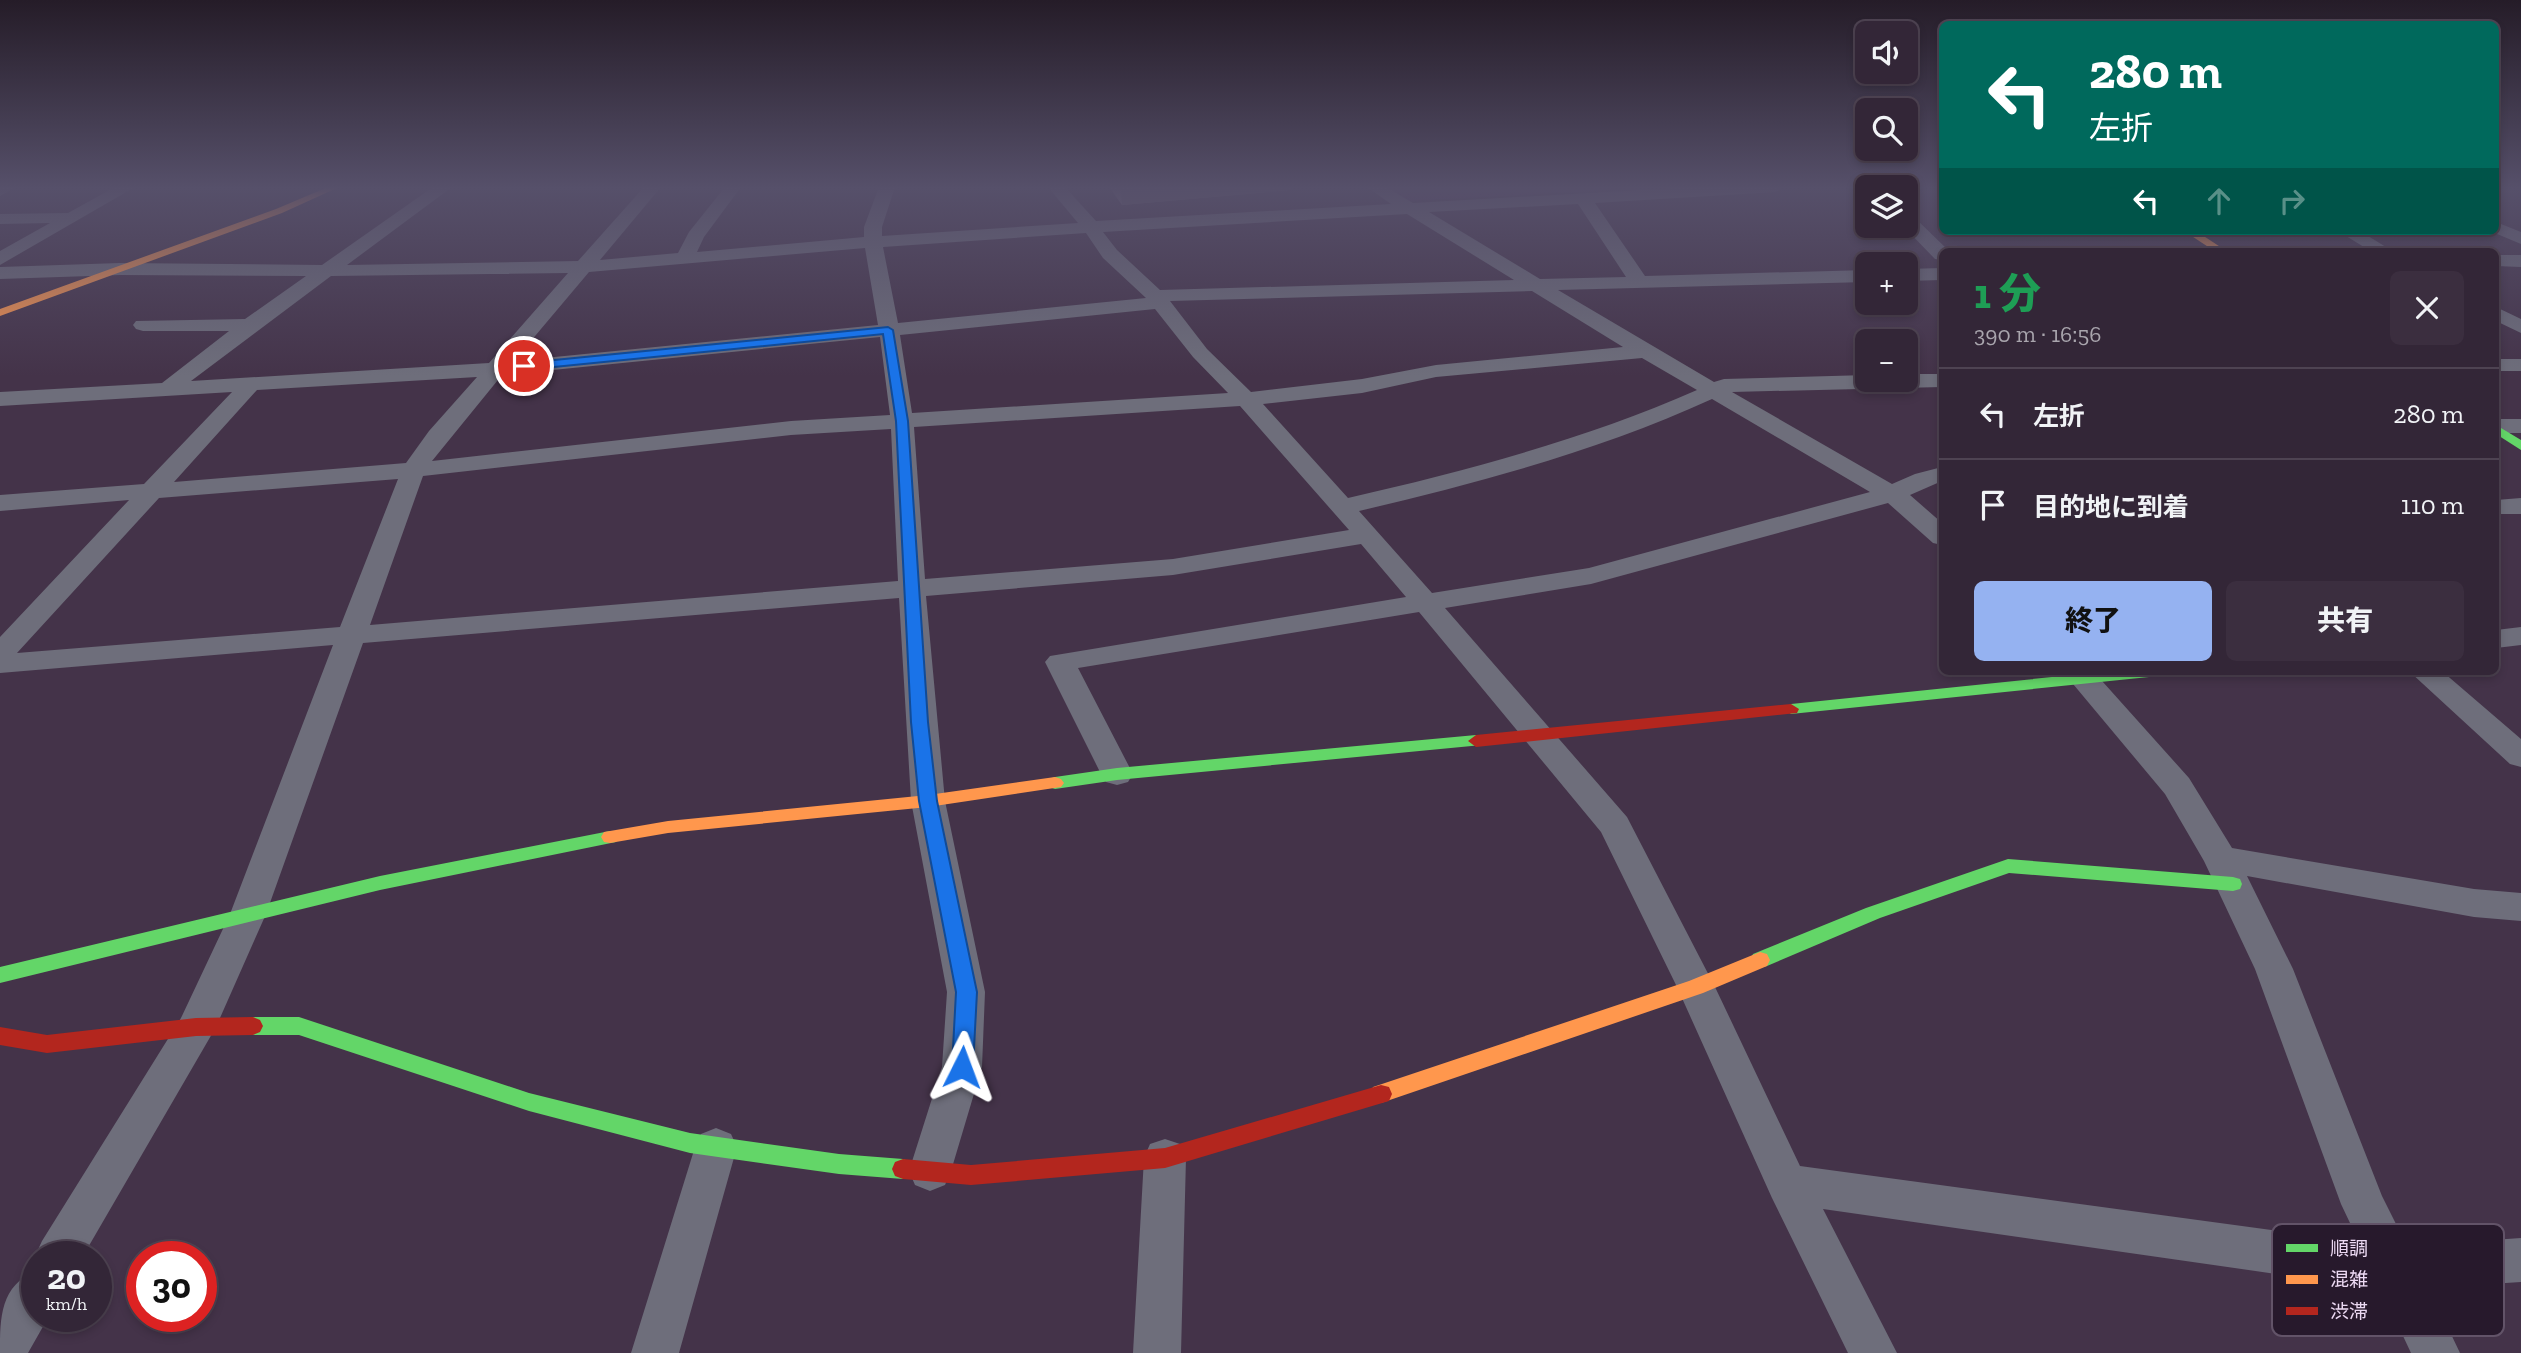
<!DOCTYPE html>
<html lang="ja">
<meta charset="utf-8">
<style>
body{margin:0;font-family:"Zilla Slab","Noto Sans JP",serif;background:#3b2e3f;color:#f1f3f6;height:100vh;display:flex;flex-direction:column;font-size:26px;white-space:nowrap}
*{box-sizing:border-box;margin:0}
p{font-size:23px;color:#a9a5ad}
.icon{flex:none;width:38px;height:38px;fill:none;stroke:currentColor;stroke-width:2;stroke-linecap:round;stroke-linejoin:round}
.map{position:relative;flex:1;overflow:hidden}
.details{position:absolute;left:1939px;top:248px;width:560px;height:427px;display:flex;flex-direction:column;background:#332637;border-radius:10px;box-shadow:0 4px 10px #0003,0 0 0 2px #4e4352}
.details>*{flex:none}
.top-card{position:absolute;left:1939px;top:21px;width:560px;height:214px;border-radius:10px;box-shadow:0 4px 10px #0003,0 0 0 2px #4e4352;background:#00695c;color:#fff;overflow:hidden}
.fabs{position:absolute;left:1855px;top:21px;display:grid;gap:14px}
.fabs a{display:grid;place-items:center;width:63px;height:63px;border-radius:10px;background:#332637;box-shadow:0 4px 10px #0003,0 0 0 2px #4e4352;font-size:35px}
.speed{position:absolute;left:21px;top:1241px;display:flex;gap:14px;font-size:35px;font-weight:700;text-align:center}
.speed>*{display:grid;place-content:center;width:91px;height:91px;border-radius:50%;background:#332637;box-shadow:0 4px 10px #0003,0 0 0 2px #4e4352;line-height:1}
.speed small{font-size:18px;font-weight:400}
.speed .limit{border:10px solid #d22;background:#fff;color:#111}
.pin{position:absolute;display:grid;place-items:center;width:60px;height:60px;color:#fff;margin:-30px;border:4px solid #fff;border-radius:50%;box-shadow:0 2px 7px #0007}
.me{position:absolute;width:77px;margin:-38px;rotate:3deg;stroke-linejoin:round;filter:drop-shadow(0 0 5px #0008)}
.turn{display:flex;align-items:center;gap:24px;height:147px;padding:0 35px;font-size:32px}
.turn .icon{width:91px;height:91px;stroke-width:2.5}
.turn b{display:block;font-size:49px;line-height:60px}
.lanes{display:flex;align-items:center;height:66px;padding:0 35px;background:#0003;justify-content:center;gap:35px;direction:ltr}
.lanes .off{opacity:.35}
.round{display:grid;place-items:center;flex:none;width:74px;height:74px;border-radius:10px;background:#3b2e3f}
.headline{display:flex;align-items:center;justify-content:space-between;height:119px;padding:0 35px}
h1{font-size:42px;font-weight:800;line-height:52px;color:#1e9e55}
.cta{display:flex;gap:14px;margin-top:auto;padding:14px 35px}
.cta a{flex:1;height:80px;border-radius:10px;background:#95b2f1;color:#111;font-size:28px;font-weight:800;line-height:80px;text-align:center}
.cta a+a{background:#3b2e3f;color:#f1f3f6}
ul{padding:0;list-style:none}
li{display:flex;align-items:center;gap:21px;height:91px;padding:0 35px;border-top:2px solid #4e4352}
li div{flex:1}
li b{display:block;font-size:26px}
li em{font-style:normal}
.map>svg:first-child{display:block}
.built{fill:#53315f}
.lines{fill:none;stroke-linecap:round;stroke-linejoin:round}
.street{fill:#6e6e7b;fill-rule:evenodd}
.fast{fill:#63d668;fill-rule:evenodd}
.slow{fill:#ff974d;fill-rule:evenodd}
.jam{fill:#b3261e;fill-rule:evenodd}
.wall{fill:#7e7282}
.shaded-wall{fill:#675c6a}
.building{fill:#938497;stroke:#675c6a;stroke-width:2}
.route{fill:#1a73e8;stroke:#114b97;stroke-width:2}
.key{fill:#27192c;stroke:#625368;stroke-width:2}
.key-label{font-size:19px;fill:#ecd9f3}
</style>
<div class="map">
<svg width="2521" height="1353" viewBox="0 0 2521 1353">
<rect width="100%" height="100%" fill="#443349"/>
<path class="built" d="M1385 187H1672L1405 201Z"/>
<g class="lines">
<path class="street" d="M0 187H16L0 196Z
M115 187H135L0 265V251L50 223 0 224V214L68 213Z
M433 187H452L347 265 578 261 644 187H661L600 260 678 253 689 232 725 187H741L704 237 697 252 864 237V227L879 187H895L882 227V236L1078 223 1048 187H1065L1096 221 1391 204 1367 187H1386L1413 203 1695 187H1784L1776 192 1595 203 1645 276 1867 270V282L1558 290 1714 382 1724 379 1867 375V380H1906V374H1942V387L1732 392 1892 484 1915 474 1942 467V481L1910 495 1942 523V545L1933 543 1888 503 1591 584 1445 608 1627 817 1715 987 1800 1166 2359 1242 2341 1204 2255 969 2204 861 2165 794 2063 672H2094L2189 778 2232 848 2474 889 2521 893V921L2474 917 2247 876 2293 969 2382 1196 2407 1246 2521 1238V1282L2429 1288 2460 1353H2411L2381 1289 1823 1209 1897 1353H1848L1772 1198 1677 987 1601 832 1419 612 1078 668 1133 774 1128 782 1117 785 1106 782 1101 774 1045 662 1050 656 1406 597 1361 544 1173 575 926 596 945 801 985 992 982 1067 951 1171 945 1185 930 1191 915 1185 909 1171 942 1067 947 992 911 801 899 598 363 643 266 914 216 1027 83 1256H37V1259L35 1256 42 1241 181 1018 230 914 333 645 0 673V637L129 500 0 511V495L144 484 232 392 0 406V392L162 383 229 331H143L136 329 133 325 136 321 245 319 306 276 120 275 0 279V267L120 263 322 265ZM1578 204 1626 277 1540 279 1429 212ZM1407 214 1514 280 1160 290 1117 250 1103 232ZM1086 233 1103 258 1146 298 898 323 883 247ZM865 248 878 325 514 361 589 272ZM568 273 489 363 191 381 331 276ZM1532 291 1623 347 1436 365 1362 379 1251 392 1207 349 1170 301ZM1155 309 1193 357 1228 393 912 413 900 335ZM880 337 890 415 791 421 432 461 502 375ZM1642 358 1697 390C1586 439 1466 471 1348 498L1263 404 1362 393 1436 377ZM477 377 429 431 406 463 174 482 257 390ZM1712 399 1870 492 1589 568 1432 593 1359 511C1479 483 1601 450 1712 399ZM1240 406 1349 530 1173 559 925 579 914 427ZM891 429 898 581 370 625 423 476 791 435ZM398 479 340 627 17 653 159 498Z
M1906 214 1912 215 1949 251 1942 252V260L1935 259 1903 226H1906Z
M2496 222 2521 232V244L2490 231H2496Z
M2338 231H2360L2394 252H2372Z
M2496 255H2521V267L2496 266Z
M1942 268V280L1906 281V269Z
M2496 307 2521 319V333L2496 321Z
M2496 359H2521V371H2496Z
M2496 419H2521V433H2496Z
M2521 498V514H2496V500Z
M2521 627V645L2496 648V630Z
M2410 672H2443L2521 739V767L2510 764Z
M716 1128 731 1134 737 1147 679 1353H631L695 1147 701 1134Z
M1165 1139 1180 1144 1186 1158 1181 1353H1133L1144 1158 1150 1144Z
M37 1270V1316H49L28 1353H0C0 1317 0 1286 37 1270Z"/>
<path class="fast" d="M2496 425 2521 440V450L2496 434Z
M2101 672H2157L2149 677 1791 714 1783 709 1791 704Z
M1476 735 1484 741 1482 745 1117 780 1055 789 1049 787 1046 783 1049 779 1055 777 1117 768Z
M610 831 616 832 619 837 616 842 380 890 0 983V967L380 876Z
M2008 859 2233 877 2240 879 2242 884 2240 889 2233 891 2009 873 1880 918 1767 966 1760 968 1753 966 1750 960 1753 954 1866 908Z
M253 1017H299L529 1093 690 1133 839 1154 903 1159 911 1162 914 1169 911 1176 903 1179 839 1174 690 1153 529 1111 299 1035H253L246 1032 243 1026 246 1020Z"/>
<path class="slow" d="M328 187H339L282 213 0 316V309L276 209Z
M2184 231H2196L2228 252H2216Z
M1055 777 1061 779 1064 783 1061 787 928 807 668 833 610 843 604 842 601 837 604 832 610 831 668 821 928 795Z
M1760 952 1767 954 1770 960 1767 966 1703 993 1381 1103 1373 1101 1370 1094 1373 1087 1689 981Z"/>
<path class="jam" d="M1791 704 1799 709 1797 713 1476 747 1468 741 1476 735Z
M253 1017 260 1020 263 1026 260 1032 253 1035 196 1036 47 1053 0 1045V1027L47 1035 196 1018Z
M1381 1085 1389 1087 1392 1094 1389 1101 1165 1168 971 1185 903 1179 895 1176 892 1169 895 1162 903 1159 971 1165 1165 1148Z"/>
</g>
<path class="wall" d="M1109 187H1291V190L1122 205Z"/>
<path class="shaded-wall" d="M1155 187H1291V190L1122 205 1121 190Z"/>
<path class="building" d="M1119 187H1155L1121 190Z"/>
<linearGradient id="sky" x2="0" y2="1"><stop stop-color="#251c28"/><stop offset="0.5" stop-color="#56506a"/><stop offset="1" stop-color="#56506a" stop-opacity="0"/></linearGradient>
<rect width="2521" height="376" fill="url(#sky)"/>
<path class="route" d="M888 327 893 330 908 421 928 722 937 801 977 992 973 1067 970 1073 962 1076 955 1073 952 1067 956 992 919 801 911 722 896 421 883 334 524 370 518 366 524 363Z"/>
<rect x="2272" y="1224" width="232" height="112" rx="10" class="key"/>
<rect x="2286" y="1244" width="32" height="8" fill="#63d668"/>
<rect x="2286" y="1275" width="32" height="9" fill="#ff974d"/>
<rect x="2286" y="1307" width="32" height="8" fill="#b3261e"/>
<g class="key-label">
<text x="2330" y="1255">順調</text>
<text x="2330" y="1286">混雑</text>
<text x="2330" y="1318">渋滞</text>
</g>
</svg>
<div class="fabs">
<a><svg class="icon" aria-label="sound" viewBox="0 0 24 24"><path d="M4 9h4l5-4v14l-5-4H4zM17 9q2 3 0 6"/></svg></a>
<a><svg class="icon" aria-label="search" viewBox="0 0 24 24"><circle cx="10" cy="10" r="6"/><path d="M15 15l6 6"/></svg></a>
<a><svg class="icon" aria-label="layers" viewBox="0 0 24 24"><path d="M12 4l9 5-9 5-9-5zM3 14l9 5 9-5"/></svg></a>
<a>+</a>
<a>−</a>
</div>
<div class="speed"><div>20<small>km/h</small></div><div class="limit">30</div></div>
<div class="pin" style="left:524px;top:366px;background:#d93025"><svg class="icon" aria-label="arrive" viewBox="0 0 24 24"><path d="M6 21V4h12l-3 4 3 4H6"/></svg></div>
<svg class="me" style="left:962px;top:1067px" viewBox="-20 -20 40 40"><path d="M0-17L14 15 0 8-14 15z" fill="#1a73e8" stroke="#fff" stroke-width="4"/></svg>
<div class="top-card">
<div class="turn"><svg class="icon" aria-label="left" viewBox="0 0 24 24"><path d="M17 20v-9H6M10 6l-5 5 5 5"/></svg><div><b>280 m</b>左折</div></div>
<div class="lanes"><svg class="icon" aria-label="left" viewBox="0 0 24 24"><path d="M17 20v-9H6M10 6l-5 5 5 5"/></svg><svg class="icon off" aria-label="ahead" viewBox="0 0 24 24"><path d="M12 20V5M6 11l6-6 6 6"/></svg><svg class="icon off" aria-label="right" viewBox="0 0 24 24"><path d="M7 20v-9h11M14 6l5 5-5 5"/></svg></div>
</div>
<section class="details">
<div class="headline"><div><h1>1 分</h1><p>390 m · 16:56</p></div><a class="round"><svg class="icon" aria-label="close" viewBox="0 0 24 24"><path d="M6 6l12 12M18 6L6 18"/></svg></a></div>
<ul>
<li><svg class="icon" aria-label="left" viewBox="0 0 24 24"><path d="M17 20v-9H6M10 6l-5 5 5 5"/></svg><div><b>左折</b></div><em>280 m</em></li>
<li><svg class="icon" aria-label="arrive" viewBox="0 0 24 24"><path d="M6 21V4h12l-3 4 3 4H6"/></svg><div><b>目的地に到着</b></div><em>110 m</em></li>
</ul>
<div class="cta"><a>終了</a><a>共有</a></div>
</section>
</div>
